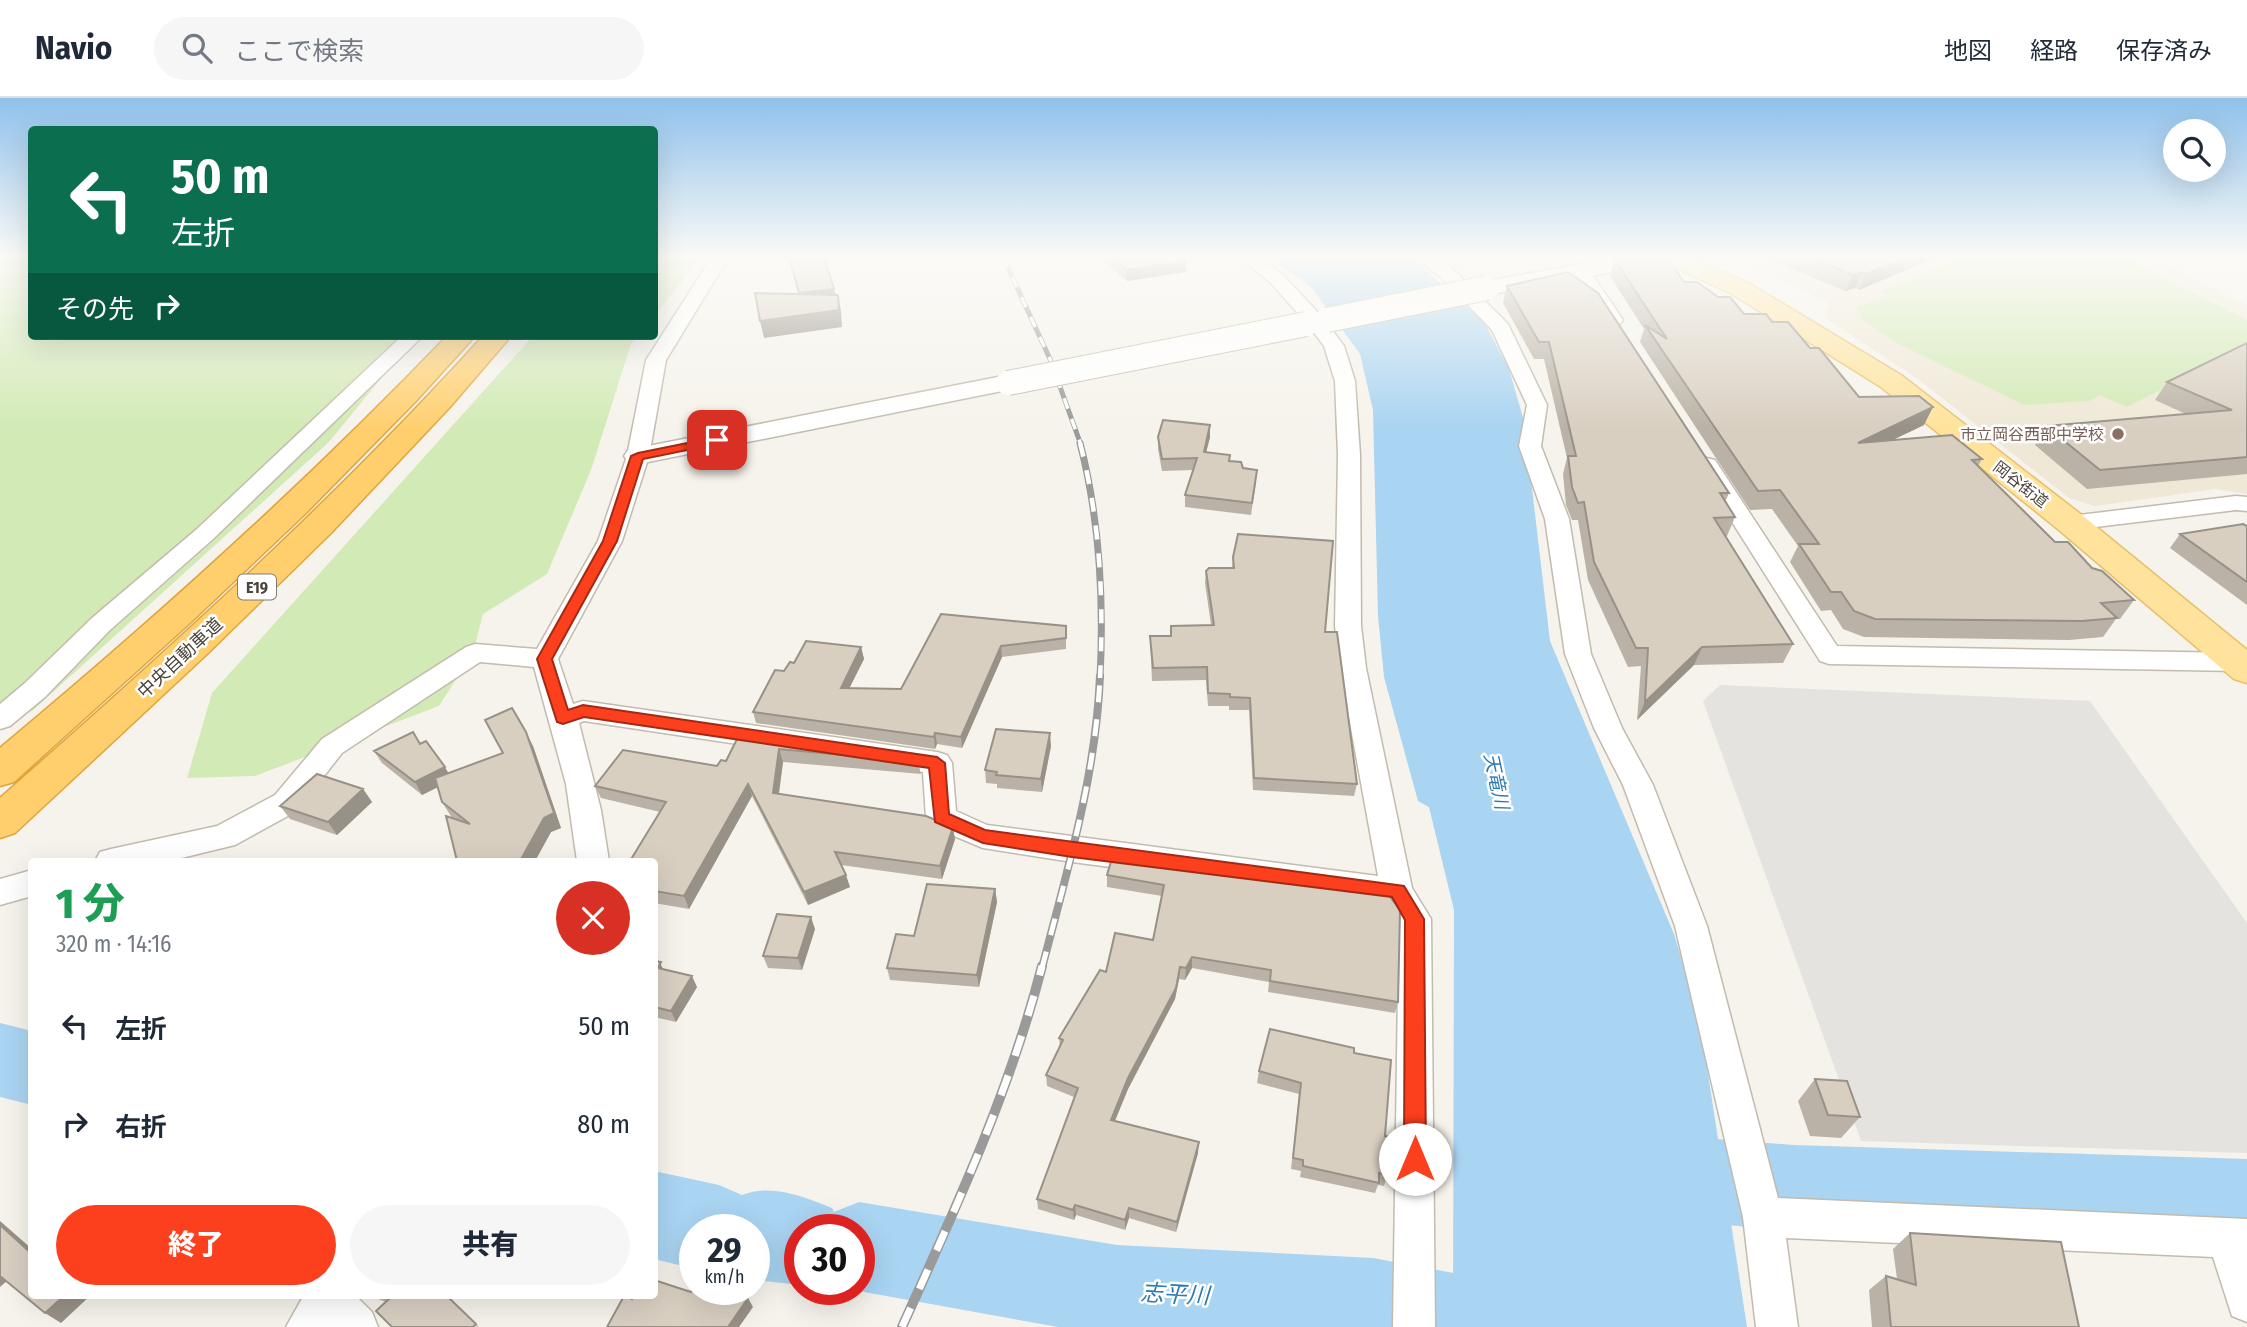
<!DOCTYPE html>
<html lang="ja">
<meta charset="utf-8">
<style>
body{margin:0;font-family:"Fira Sans Condensed","Noto Sans JP",sans-serif;background:#f6f6f7;color:#1f2937;height:100vh;display:flex;flex-direction:column;font-size:26px;white-space:nowrap}
*{box-sizing:border-box;margin:0}
p{font-size:23px;color:#747a83}
.icon{flex:none;width:38px;height:38px;fill:none;stroke:currentColor;stroke-width:2;stroke-linecap:round;stroke-linejoin:round}
.map{position:relative;flex:1;overflow:hidden}
.sheet{position:absolute;left:28px;top:760px;width:630px;height:441px;display:flex;flex-direction:column;background:#fff;border-radius:7px;box-shadow:0 7px 28px #0002}
.sheet>*{flex:none}
.guide{position:absolute;left:28px;top:28px;width:630px;height:214px;border-radius:7px;box-shadow:0 7px 28px #0002;background:#0b6e4f;color:#fff;overflow:hidden}
.controls{position:absolute;left:2163px;top:21px;display:grid;gap:14px}
.controls a{display:grid;place-items:center;width:63px;height:63px;border-radius:50%;background:#fff;box-shadow:0 7px 28px #0002;font-size:35px}
.speed{position:absolute;left:679px;top:1116px;display:flex;gap:14px;font-size:35px;font-weight:700;text-align:center}
.speed>*{display:grid;place-content:center;width:91px;height:91px;border-radius:50%;background:#fff;box-shadow:0 7px 28px #0002;line-height:1}
.speed small{font-size:18px;font-weight:400}
.speed .limit{border:10px solid #d22;background:#fff;color:#111}
.pin{position:absolute;display:grid;place-items:center;width:60px;height:60px;color:#fff;margin:-30px;border-radius:14px;box-shadow:0 4px 10px #0006}
.me{position:absolute;width:77px;margin:-38px;rotate:0deg;stroke-linejoin:round;filter:drop-shadow(0 0 5px #0008)}
.turn{display:flex;align-items:center;gap:24px;height:147px;padding:0 28px;font-size:32px}
.turn .icon{width:91px;height:91px;stroke-width:2.5}
.turn b{display:block;font-size:49px;line-height:60px}
.then{display:flex;align-items:center;height:66px;padding:0 28px;background:#0003;gap:14px;font-size:26px}
.round{display:grid;place-items:center;flex:none;width:74px;height:74px;border-radius:37px;background:#f6f6f7}
.headline{display:flex;align-items:center;justify-content:space-between;height:119px;padding:0 28px}
h1{font-size:42px;font-weight:800;line-height:52px;color:#1e9e55}
.action{display:flex;gap:14px;margin-top:auto;padding:14px 28px}
.action a{flex:1;height:80px;border-radius:42px;background:#fc3f1d;color:#fff;font-size:28px;font-weight:800;line-height:80px;text-align:center}
.action a+a{background:#f6f6f7;color:#1f2937}
ul{padding:0;list-style:none}
li{display:flex;align-items:center;gap:21px;height:98px;padding:0 28px}
li div{flex:1}
li b{display:block;font-size:26px}
li em{font-style:normal}
header{display:flex;align-items:center;gap:42px;box-sizing:border-box;height:98px;padding:0 35px;background:#fff;border-bottom:2px solid #e0e1e3}
header strong{font-size:33px}
nav{display:flex;gap:38px;margin-inline-start:auto;font-size:24px}
.search{width:490px;height:63px;background:#f6f6f7;display:flex;align-items:center;gap:18px;box-sizing:border-box;padding:0 24px;border-radius:38px;color:#747a83;font-size:26px}
.map>svg:first-child{display:block}
.education{fill:#efe8d6}
.green{fill:#d2eab5}
.parking{fill:#e5e3e0}
.water{fill:#a9d4f2}
.lines{fill:none;stroke-linecap:round;stroke-linejoin:round}
.river{fill:#a9d4f2;fill-rule:evenodd}
.minor-casing{stroke:#c2bbae;stroke-width:3}
.tertiary-casing{stroke:#c2bbae;stroke-width:3}
.primary-casing{stroke:#e6c16a;stroke-width:3}
.motorway-casing{stroke:#e0a43c;stroke-width:3}
.minor{fill:#fff;fill-rule:evenodd}
.tertiary{fill:#fff;fill-rule:evenodd}
.primary{fill:#ffe39c;fill-rule:evenodd}
.motorway{fill:#ffcf6e;fill-rule:evenodd}
.rail-far3-casing{stroke:#9a9a9a;stroke-width:5}
.rail-far2-casing{stroke:#9a9a9a;stroke-width:7}
.rail-far1-casing{stroke:#9a9a9a;stroke-width:8}
.rail-casing{stroke:#9a9a9a;stroke-width:10}
.rail-far3{stroke:#fff;stroke-width:3.5;stroke-dasharray:11;stroke-linecap:butt}
.rail-far2{stroke:#fff;stroke-width:4.5;stroke-dasharray:14;stroke-linecap:butt}
.rail-far1{stroke:#fff;stroke-width:5;stroke-dasharray:17;stroke-linecap:butt}
.rail{stroke:#fff;stroke-width:7;stroke-dasharray:21;stroke-linecap:butt}
.tertiary-bridge-casing{stroke:#c2bbae;stroke-width:26;stroke-linecap:butt}
.tertiary-bridge{stroke:#fff;stroke-width:24}
.wall{fill:#bab2a6}
.shaded-wall{fill:#979187}
.building{fill:#d8cfc1;stroke:#979187;stroke-width:2}
.route{fill:#fc3f1d;stroke:#a42913;stroke-width:2}
.education-dot{fill:#8d6e63;stroke:#fff;stroke-width:2.5}
.labels{text-anchor:middle;stroke-width:5;stroke-linejoin:round;paint-order:stroke}
.far-education-label{font-size:16px;fill:#785e54;stroke:#fff;text-anchor:end}
.far-street-label{font-size:16px;fill:#4b4439;stroke:#fff}
.shield{fill:#fff;stroke:#817c74;stroke-width:2}
.shield-label{font-size:16px;font-weight:bold;fill:#4b4439}
.street-label{font-size:18px;fill:#4b4439;stroke:#fff}
.water-label{font-size:19px;font-style:italic;fill:#2e7ab2;stroke:#fff}
.near-water-label{font-size:23px;font-style:italic;fill:#2e7ab2;stroke:#fff}
</style>
<header>
<strong>Navio</strong>
<div class="search"><svg class="icon" aria-label="search" viewBox="0 0 24 24"><circle cx="10" cy="10" r="6"/><path d="M15 15l6 6"/></svg>ここで検索</div>
<nav><a>地図</a><a>経路</a><a>保存済み</a></nav>
</header>
<div class="map">
<svg width="2247" height="1229" viewBox="0 0 2247 1229">
<rect width="100%" height="100%" fill="#f6f3ec"/>
<path class="education" d="M1736 159H2150L2247 207V396L2215 391 2095 408 2069 400 1918 281 1825 220 1829 205Z"/>
<path class="green" d="M0 159H31L32 238H416L329 344 32 613 0 607Z
M1962 159H2122L2247 222V248L2127 309 2100 297 2089 303 2024 307 1897 245 1863 222 1857 209 1890 198 1881 194Z
M655 160 699 162 655 217 654 160Z
M533 238H638L631 246 591 372 547 476 483 516 473 555 439 608 255 678 187 680 212 595Z"/>
<path class="parking" d="M1720 587 2090 603 2247 825V1055L1861 1043 1703 603Z"/>
<path class="water" d="M1270 159H1411L1484 224 1509 271 1524 323 1550 543 1674 836 1700 924 1747 1229H1453L1454 812 1429 709 1418 703 1384 579 1378 518 1373 312 1360 256 1312 190Z"/>
<g class="lines">
<path class="river" d="M0 925 32 933V1007L0 999Z
M1638 1035 1794 1047 2247 1061V1149L1794 1133 1638 1119 1607 1107 1595 1077 1607 1047Z
M654 1073 719 1087 742 1097C771 1085 805 1099 832 1110L834 1114 859 1104 1117 1147 1373 1160 1491 1182 1524 1196 1538 1229H1058L853 1192H859V1132H800V1187L754 1182V1132H695V1171L654 1161Z"/>
<defs>
<path id="minor" d="M712 159H729L666 262 649 358 622 443 558 561 573 606 583 603 937 654 947 657 952 665 956 713 987 727 1378 778 1340 570 1335 528 1338 357 1335 283 1324 248 1309 228 1270 184 1239 159H1258L1282 176 1323 220 1344 248 1355 283 1360 357 1361 528 1366 570 1412 790 1431 821 1435 1229H1393L1399 823 1387 805 1072 764 983 750 930 728 926 720 923 674 584 623 579 625 601 712 609 763H577L566 686 534 569 480 564 342 655 297 713 235 747 169 763H95L100 754 111 751 217 728 275 697 322 641 466 549 475 546 537 551 598 443 627 358 646 262Z
M1415 159H1434L1453 171 1508 226 1547 307 1541 348 1569 421 1591 556 1622 630 1653 687 1707 828 1778 1100 2247 1121V1224L2232 1218 2213 1159 1786 1140 1798 1229H1756L1743 1119 1675 828 1623 687 1594 630 1565 556 1545 421 1519 348 1527 307 1492 232 1441 179Z
M1582 169 1588 170 1623 222 1620 226 1613 228 1606 226 1573 174Z
M402 238H423L213 441 110 532 45 599 10 628 0 631V606L25 585 92 520 197 431Z
M1707 360 1715 362 1837 548 2238 555 2247 557V571L2238 573 1829 566 1820 563 1696 367 1699 362Z
M2236 398 2247 399V413L2236 412 2071 432 2063 430 2059 425 2063 420 2071 418Z
M32 772V798L0 807V781Z
M304 1197H355L372 1214 378 1229H286Z"/>
<path id="tertiary" d="M1621 159H1666L1663 164 1655 166 1487 197 1479 195 1476 190 1479 185 1487 183Z
M1008 277 1017 280 1021 285 1017 290 638 366 628 364 624 358 628 352 638 350Z"/>
<path id="primary" d="M1660 159H1691L1750 186 1901 277 2083 418 2247 552V585L2234 581 2059 432 1881 289 1732 196 1663 164Z"/>
<path id="motorway" d="M447 238H475L417 302 306 415 191 524 14 684 0 688V650C156 520 306 385 447 238Z
M483 238H511L450 309 331 435 206 557 15 735 0 740V700C168 552 333 404 483 238Z"/>
</defs>
<use href="#minor" class="minor-casing"/>
<use href="#tertiary" class="tertiary-casing"/>
<use href="#primary" class="primary-casing"/>
<use href="#motorway" class="motorway-casing"/>
<use href="#minor" class="minor"/>
<use href="#tertiary" class="tertiary"/>
<use href="#primary" class="primary"/>
<use href="#motorway" class="motorway"/>
<defs>
<path id="rail-far3" d="M1003 159 1050 261 1081 347"/>
<path id="rail-far2" d="M1080 345C1100 422 1104 501 1100 580"/>
<path id="rail-far1" d="M1042 870C1067 773 1096 678 1100 578"/>
<path id="rail" d="M902 1229C955 1112 1010 993 1042 868"/>
</defs>
<use href="#rail-far3" class="rail-far3-casing"/>
<use href="#rail-far2" class="rail-far2-casing"/>
<use href="#rail-far1" class="rail-far1-casing"/>
<use href="#rail" class="rail-casing"/>
<use href="#rail-far3" class="rail-far3"/>
<use href="#rail-far2" class="rail-far2"/>
<use href="#rail-far1" class="rail-far1"/>
<use href="#rail" class="rail"/>
<defs>
<path id="tertiary-bridge" d="M1327 222 1487 190
M1008 285 1306 226"/>
</defs>
<use href="#tertiary-bridge" class="tertiary-bridge-casing"/>
<use href="#tertiary-bridge" class="tertiary-bridge"/>
</g>
<path class="wall" d="M1100 159H1182L1186 163V174L1127 183Z
M1765 159H1937L1859 192 1855 190 1845 193Z
M1615 162 1684 184 1718 199 1744 216 1772 224 1810 250 1859 299 1924 327 1892 342 1982 361 1978 368 2055 444 2092 470 2134 502 2120 521H2116L2103 539 2069 542 1864 539 1843 531 1831 512 1821 513 1790 464 1798 448 1772 411 1750 412 1640 244 1644 231 1610 178Z
M1507 188 1729 395 1725 404 1735 419 1727 438H1725L1793 546 1783 565 1694 567 1637 622 1641 568 1628 569 1588 482 1578 422H1572L1566 407 1563 376 1567 360 1544 261H1534L1503 205Z
M2247 245V376L2087 391 2035 347 2046 328 2186 316 2155 302 2167 284Z
M1158 339H1210L1206 355 1230 357V363L1243 370 1256 384 1251 417 1185 409V397L1193 372 1162 373 1158 351Z
M2247 428V507L2170 450 2180 436Z
M1233 459 1325 534 1357 686 1354 698 1253 692 1249 612H1229V608H1208L1206 582 1152 583 1150 538H1170L1171 528 1211 527 1205 485 1206 473 1232 470Z
M941 516 1066 528V551L1002 559 962 650 937 646 935 651 756 625 753 614 784 573 794 565 861 549 864 561 849 590 901 591Z
M739 637 918 664 921 676 783 664 779 696 955 741 942 781 841 767 850 789 808 807 752 698 689 811 654 805V763L660 714 601 700 595 688 717 668 726 663Z
M420 646 449 675 533 648 561 730 551 734 535 763H457L452 720 442 704 438 689 422 697 382 665 374 653Z
M1051 648 1042 694 997 690V686L986 685 985 672Z
M363 691 372 704 337 737 290 721 280 708Z
M1112 760 1398 904 1395 915 1268 894 1269 884 1192 870 1185 882 1179 881 1175 901 1128 991 1115 1023 1198 1055 1176 1134 1129 1120 1125 1132 1076 1117 1074 1122 1038 1111 1037 1101 1074 999 1047 988 1046 977 1060 949 1059 940 1106 874 1153 842 1162 798 1107 789V777Z
M995 791 997 804 979 889 890 882 887 870 914 838Z
M815 831 802 872 768 870 763 858Z
M654 859 664 872 697 889 676 924 654 919Z
M1354 955 1385 1038 1387 1077 1384 1088 1378 1087 1375 1095 1300 1079 1301 1073 1291 1071 1299 996 1257 985 1259 973Z
M1815 981 1860 1019 1841 1040 1810 1038 1798 1003Z
M1910 1135 2079 1229H1872L1869 1192 1886 1178 1897 1181 1893 1151Z
M368 1197H446L479 1229 386 1204Z"/>
<path class="shaded-wall" d="M1907 159H1937L1859 192 1866 176Z
M1186 163V174L1127 183V172Z
M1862 174 1855 190 1845 193 1853 177Z
M834 191 836 199 801 203 799 195Z
M838 197 841 213 842 229 764 240 760 223Z
M1933 309 1924 327 1849 363 1858 345Z
M1210 327V339L1203 366 1204 354Z
M1001 548 1002 559 962 650 961 639Z
M861 549 864 561 844 601 841 590Z
M1702 549 1694 567 1637 622 1645 604Z
M526 634 533 648 561 730 551 734 535 763H520Z
M935 635 937 646 935 651 934 639Z
M1050 635 1051 648 1042 694 1041 681Z
M779 651 783 664 777 708 773 695Z
M445 669 452 682 422 697 415 684Z
M748 686 752 698 689 811 684 798Z
M363 691 372 704 337 737 328 724Z
M953 729 955 741 942 781 940 768Z
M846 777 850 789 808 807 804 794Z
M995 791 997 804 979 889 977 877Z
M811 819 815 831 802 872 798 860Z
M1192 859V870L1185 882 1186 870Z
M657 860 666 876 663 881 655 863Z
M1180 869 1179 881 1175 901 1128 991 1111 1032V1022L1128 980Z
M692 878 697 889 676 924 671 913Z
M1199 1044 1198 1055 1176 1134 1177 1124Z
M1075 1107 1076 1117 1074 1122 1073 1112Z
M1129 1110V1120L1125 1132V1122Z
M0 1123 32 1151V1156L0 1127Z
M0 1176 9 1181 0 1189Z
M65 1197H91L61 1225 45 1215Z
M748 1200 753 1209 739 1229H728Z"/>
<path class="building" d="M789 159H824L834 191 799 195Z
M1112 159H1182L1186 163 1127 172Z
M1808 159H1907L1866 176 1862 174 1853 177Z
M1668 161 1684 184H1697L1718 199H1730L1744 216H1766L1772 224H1788L1810 250H1819L1859 299 1919 298 1933 309 1858 345 1952 337 1982 361 1972 362 2055 444H2068L2092 470 2102 473 2134 502 2101 505 2117 520 2082 523 1875 521 1854 513 1841 494H1831L1799 446H1819L1780 392 1758 393 1645 227 1667 241 1615 162Z
M1568 174 1598 195 1729 395H1720L1735 419 1714 420 1793 546 1702 549 1645 604 1648 550H1636L1594 464 1584 404 1578 405 1572 389 1568 358H1576L1549 244H1539L1507 188Z
M755 195 838 197 839 212 760 223Z
M2247 245V359L2100 372 2046 328 2232 312 2167 284Z
M1163 322 1210 327 1204 354 1230 357 1229 363 1241 364 1243 370 1257 372 1252 405 1185 397 1197 360 1162 361 1158 339Z
M2243 426 2247 428V484L2180 436Z
M1238 436 1333 443 1325 534H1337L1357 686 1254 680 1250 600 1230 599V596L1208 595 1207 569 1153 570 1150 538H1171V528L1214 527 1206 473 1209 470H1234L1233 459Z
M941 516 1066 528V540L1001 548 961 639 935 635 934 639 753 614 775 572 784 573 790 564 794 565 806 543 861 549 841 590 901 591Z
M512 610 526 634 554 715 544 720 520 763H457L446 718 470 726 442 704 435 680 503 655 485 622Z
M996 631 1050 635 1041 681 996 677 997 674 985 672Z
M413 634 420 646 426 643 445 669 415 684 374 653Z
M739 637 918 664 779 651 773 695 926 718 953 729 940 768 835 754 846 777 804 794 748 686 684 798 654 793V763H630L666 704 595 688 623 652 717 668 721 662 726 663Z
M317 676 363 691 328 724 280 708Z
M1112 760 1388 796 1400 812 1398 904 1270 883 1271 872 1192 859 1186 870 1180 869 1176 890 1128 980 1111 1022 1199 1044 1177 1124 1129 1110 1125 1122 1075 1107 1073 1112 1037 1101 1078 990 1046 977 1063 942 1059 940 1100 872 1106 874 1115 835 1153 842 1164 787 1107 777Z
M927 786 995 791 977 877 887 870 896 836 914 838Z
M777 816 811 819 798 860 763 858Z
M654 859 657 860 655 863 661 864 658 870 692 878 671 913 654 909Z
M1270 931 1354 950V955L1391 962 1385 1038 1391 1039 1387 1077 1379 1075V1085L1303 1068V1062L1293 1060 1301 985 1259 973Z
M1815 981 1847 983 1860 1019 1828 1017Z
M0 1127 32 1156V1197H65L45 1215 0 1178Z
M1910 1135 2061 1144 2079 1229H1891L1886 1178 1916 1187Z
M654 1182 691 1194 695 1188V1192H734L748 1200 728 1229H607L624 1198 632 1201 634 1197H654Z
M384 1197H446L476 1226 473 1229H392L376 1213 391 1199Z"/>
<linearGradient id="sky" x2="0" y2="1"><stop stop-color="#8fc1ec"/><stop offset="0.48" stop-color="#fbfaf6"/><stop offset="1" stop-color="#fbfaf6" stop-opacity="0"/></linearGradient>
<rect width="2247" height="331" fill="url(#sky)"/>
<path class="route" d="M717 339 722 340V345L643 361 617 443 552 561 568 612 583 607 937 659 945 665 949 716 985 732 1404 788 1424 821 1426 1061 1423 1068 1415 1071 1407 1068 1404 1061 1405 822 1392 799 1072 759 983 745 935 724 929 670 584 619 563 626 557 624 537 561 603 443 631 358 638 355Z"/>
<circle class="education-dot" cx="2118" cy="336" r="7"/>
<g class="labels">
<g class="far-education-label">
<text x="2104" y="342">市立岡谷西部中学校</text>
</g>
<g class="far-street-label">
<text transform="translate(2021 386) rotate(38)" y="6">岡谷街道</text>
</g>
<rect class="shield" x="238" y="476.5" width="38" height="25" rx="5"/>
<g class="shield-label">
<text x="257" y="495">E19</text>
</g>
<g class="street-label">
<text transform="translate(180 560) rotate(-43)" y="6">中央自動車道</text>
</g>
<g class="water-label">
<text transform="translate(1497 683) rotate(78)" y="7">天竜川</text>
</g>
<g class="near-water-label">
<text transform="translate(1175 1196) rotate(3)" y="8">志平川</text>
</g>
</g>
</svg>
<div class="controls">
<a><svg class="icon" aria-label="search" viewBox="0 0 24 24"><circle cx="10" cy="10" r="6"/><path d="M15 15l6 6"/></svg></a>
</div>
<div class="speed"><div>29<small>km/h</small></div><div class="limit">30</div></div>
<div class="pin" style="left:717px;top:342px;background:#d93025"><svg class="icon" aria-label="arrive" viewBox="0 0 24 24"><path d="M6 21V4h12l-3 4 3 4H6"/></svg></div>
<svg class="me" style="left:1415px;top:1061px" viewBox="-20 -20 40 40"><circle r="19" fill="#fff"/><path d="M0-13L10 11 0 6-10 11z" fill="#fc3f1d"/></svg>
<div class="guide">
<div class="turn"><svg class="icon" aria-label="left" viewBox="0 0 24 24"><path d="M17 20v-9H6M10 6l-5 5 5 5"/></svg><div><b>50 m</b>左折</div></div>
<div class="then">その先<svg class="icon" aria-label="right" viewBox="0 0 24 24"><path d="M7 20v-9h11M14 6l5 5-5 5"/></svg></div>
</div>
<section class="sheet">
<div class="headline"><div><h1>1 分</h1><p>320 m · 14:16</p></div><a class="round" style="background:#d93025;color:#fff"><svg class="icon" aria-label="close" viewBox="0 0 24 24"><path d="M6 6l12 12M18 6L6 18"/></svg></a></div>
<ul>
<li><svg class="icon" aria-label="left" viewBox="0 0 24 24"><path d="M17 20v-9H6M10 6l-5 5 5 5"/></svg><div><b>左折</b></div><em>50 m</em></li>
<li><svg class="icon" aria-label="right" viewBox="0 0 24 24"><path d="M7 20v-9h11M14 6l5 5-5 5"/></svg><div><b>右折</b></div><em>80 m</em></li>
</ul>
<div class="action"><a>終了</a><a>共有</a></div>
</section>
</div>
